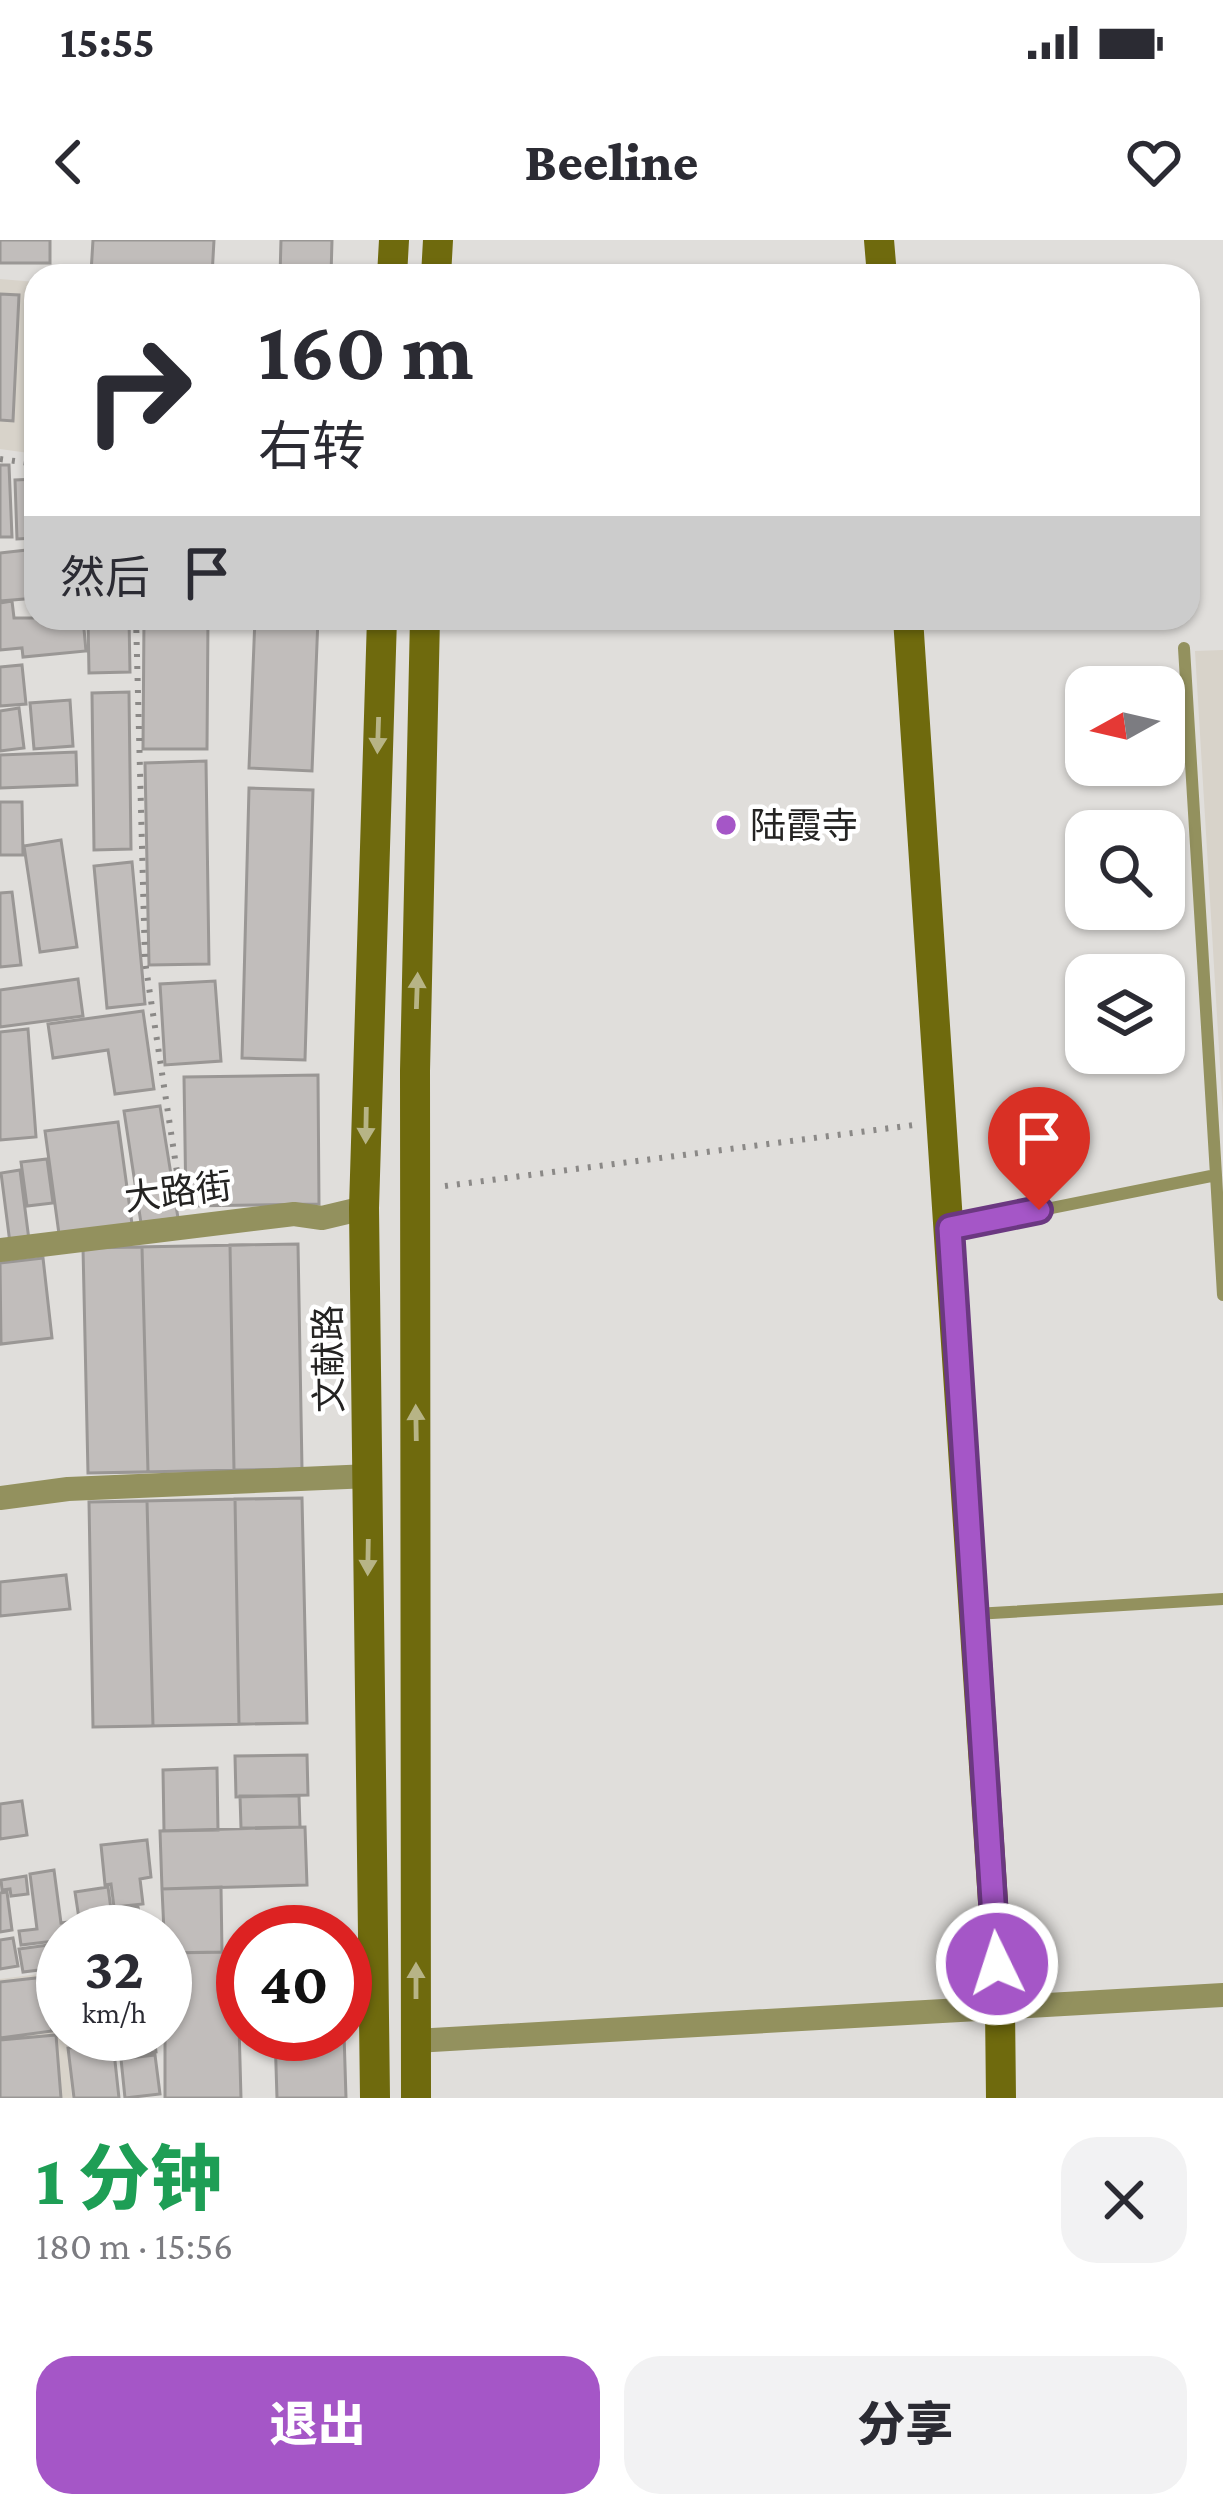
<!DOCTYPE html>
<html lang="zh">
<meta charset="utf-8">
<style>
body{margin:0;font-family:"Crimson Pro","Noto Sans SC",serif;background:#f2f2f3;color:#2b2b33;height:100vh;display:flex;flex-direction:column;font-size:45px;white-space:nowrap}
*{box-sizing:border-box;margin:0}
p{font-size:39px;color:#7c7c81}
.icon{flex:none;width:66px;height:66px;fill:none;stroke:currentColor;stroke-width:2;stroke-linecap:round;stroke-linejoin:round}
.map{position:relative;height:1858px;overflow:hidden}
.sheet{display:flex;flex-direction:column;background:#fff;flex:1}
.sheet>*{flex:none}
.banner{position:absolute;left:24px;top:24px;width:1176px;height:366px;border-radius:36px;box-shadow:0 3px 9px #0004;background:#fff;color:#2b2b33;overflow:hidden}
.needle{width:78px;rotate:262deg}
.fabs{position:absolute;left:1065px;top:426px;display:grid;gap:24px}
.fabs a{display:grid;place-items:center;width:120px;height:120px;border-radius:24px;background:#fff;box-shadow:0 3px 9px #0004;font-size:60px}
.speed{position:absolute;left:36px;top:1665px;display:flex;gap:24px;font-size:60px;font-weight:700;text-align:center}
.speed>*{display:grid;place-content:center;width:156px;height:156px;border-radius:50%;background:#fff;box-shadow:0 3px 9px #0004;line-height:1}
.speed small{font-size:30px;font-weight:400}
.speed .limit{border:18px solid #d22;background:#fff;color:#111}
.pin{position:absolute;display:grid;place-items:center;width:102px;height:102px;color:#fff;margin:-123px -51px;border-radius:50% 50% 50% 0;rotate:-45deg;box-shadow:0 0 12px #0007}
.pin .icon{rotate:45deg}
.me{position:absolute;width:132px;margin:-66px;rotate:356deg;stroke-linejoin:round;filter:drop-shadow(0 0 9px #0008)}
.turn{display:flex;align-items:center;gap:42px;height:252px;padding:0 36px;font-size:54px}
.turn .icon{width:156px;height:156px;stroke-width:2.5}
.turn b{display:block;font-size:84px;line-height:102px}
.then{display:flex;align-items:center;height:114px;padding:0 36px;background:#0003;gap:24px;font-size:45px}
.round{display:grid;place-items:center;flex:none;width:126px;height:126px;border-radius:36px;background:#f2f2f3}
.overview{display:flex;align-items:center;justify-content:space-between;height:204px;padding:0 36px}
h1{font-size:72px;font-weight:800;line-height:90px;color:#1e9e55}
.action{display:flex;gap:24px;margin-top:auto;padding:24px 36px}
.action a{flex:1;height:138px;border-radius:36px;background:#a556c7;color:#fff;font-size:48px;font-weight:800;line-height:138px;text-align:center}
.action a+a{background:#f2f2f3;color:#2b2b33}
.status{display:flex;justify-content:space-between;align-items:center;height:84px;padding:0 60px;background:#fff;direction:ltr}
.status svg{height:33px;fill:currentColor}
header{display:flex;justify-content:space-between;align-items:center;height:156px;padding:0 36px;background:#fff;font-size:54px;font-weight:800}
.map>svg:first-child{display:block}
.built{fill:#d8d3ca}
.building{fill:#c1bdbb;stroke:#9a9795;stroke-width:3}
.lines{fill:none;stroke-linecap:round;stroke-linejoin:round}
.path{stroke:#8b8987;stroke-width:6;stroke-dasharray:3 9;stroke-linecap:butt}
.lane{stroke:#93915e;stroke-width:12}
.street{stroke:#93915e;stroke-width:24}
.secondary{stroke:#6f6a0d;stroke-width:30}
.oneway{fill:#b7b486}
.route-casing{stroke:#6b3881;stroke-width:30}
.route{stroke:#a556c7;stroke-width:21}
.poi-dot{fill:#a556c7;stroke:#fff;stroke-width:4.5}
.labels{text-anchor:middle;stroke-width:9;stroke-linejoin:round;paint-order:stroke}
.poi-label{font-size:36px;fill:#242322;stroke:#fff;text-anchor:start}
.street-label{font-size:36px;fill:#242322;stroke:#fff}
</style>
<div class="status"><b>15:55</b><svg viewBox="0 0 49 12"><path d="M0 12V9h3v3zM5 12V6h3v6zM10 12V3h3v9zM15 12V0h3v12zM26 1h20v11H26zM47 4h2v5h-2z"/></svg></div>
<header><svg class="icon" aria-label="back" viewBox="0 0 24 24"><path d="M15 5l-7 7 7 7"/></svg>Beeline<svg class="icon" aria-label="heart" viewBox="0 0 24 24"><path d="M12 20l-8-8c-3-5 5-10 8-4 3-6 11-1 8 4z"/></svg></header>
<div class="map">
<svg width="1223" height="1858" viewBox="0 0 1223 1858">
<rect width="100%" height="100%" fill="#e0dedb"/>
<path class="built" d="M0 39 36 42V214L0 209Z
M1223 410V875L1195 411Z
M47 1733 55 1791 66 1794 72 1858H0V1739Z"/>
<path class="building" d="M0 0H50V23H0Z
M93 0H214L212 36 91 33Z
M281 0H332L331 36H280Z
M0 54 19 55 13 181 0 180Z
M0 225H9L12 297H0Z
M36 239V298L17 299 15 240Z
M36 309V358L0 361V313Z
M12 361 14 378H83L86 411 23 417 22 408 0 410V363Z
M88 378H129L130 432 89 433Z
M144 378H208L207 509H143Z
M255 378H318L312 531 249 528Z
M22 425 26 464 0 466V427Z
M129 452 131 609 94 610 92 453Z
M70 460 73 506 34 509 30 463Z
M19 468 24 508 0 511V471Z
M76 512 77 545 0 548V515Z
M206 521 209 724 149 725 145 523Z
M249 548 313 550 305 820 242 818Z
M0 562H22L23 615H0Z
M61 600 77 707 40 712 24 606Z
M132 622 145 764 107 768 94 626Z
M12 652 21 725 0 727V653Z
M78 739 83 776 0 787V750Z
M215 741 221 821 165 825 160 744Z
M143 771 154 849 115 854 108 810 53 818 48 784Z
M28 789 36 897 0 900V792Z
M318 835 319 964 186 966 184 837Z
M160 866 178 978 141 983 124 871Z
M118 882 132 984 59 994 45 891Z
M47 919 53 963 27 966 21 922Z
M20 930 29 1000 10 1003 1 933Z
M298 1004 302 1229 88 1233 83 1008Z
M298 1004 302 1229 234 1230 230 1005Z
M142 1007 148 1232 88 1233 83 1008Z
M43 1018 52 1098 1 1104 0 1023Z
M302 1258 307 1483 93 1487 89 1262Z
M302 1258 307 1483 239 1484 235 1259Z
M147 1261 153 1486 93 1487 89 1262Z
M66 1335 70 1369 0 1376V1342Z
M307 1515 308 1555 236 1557 235 1516Z
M217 1528 218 1590 164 1591 163 1530Z
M240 1556H299L300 1587 241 1588Z
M22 1561 27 1595 0 1599V1564Z
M305 1587 307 1645 162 1649 160 1591Z
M147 1600 151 1637 140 1639 143 1664 114 1667 111 1644 105 1645 101 1605Z
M54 1630 61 1683 76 1681 77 1692H63V1700L21 1705 19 1691 37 1689 30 1634Z
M26 1636 28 1654 11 1656 10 1649 2 1650 1 1640Z
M108 1647 114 1691 81 1692 75 1652Z
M221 1647 222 1712 165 1713 162 1649Z
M7 1652 12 1690 0 1692V1653Z
M138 1667 141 1683 148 1682 149 1691 120 1692 117 1670Z
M13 1698 18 1726 0 1729V1700Z
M63 1703V1727L23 1732 19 1709Z
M237 1712 241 1858H165V1713Z
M45 1737 52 1791 0 1798V1742Z
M63 1742V1787H59L55 1743Z
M275 1794H344L346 1858H277Z
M56 1795 61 1858H0V1800Z
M154 1795 156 1812 122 1816 120 1799Z
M113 1803 119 1858H74L68 1808Z
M155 1815 160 1854 125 1858 121 1819Z"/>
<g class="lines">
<path class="path" d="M0 219 36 224
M136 378 145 721 182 965
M445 946 914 885"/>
<path class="lane" d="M1216 935 1223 1055
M952 988 1216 935 1184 408
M975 1374 1223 1359"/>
<path class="street" d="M0 1010 294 974 322 978 364 968
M0 1258 68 1249 370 1236
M415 1801 1223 1755"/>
<path class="secondary" d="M879 0 882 36
M392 36 394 0
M436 36 438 0
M908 378 1000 1768 1001 1858
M375 1858 364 968 382 378
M416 1858 415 831 425 378"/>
</g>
<defs><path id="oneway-solid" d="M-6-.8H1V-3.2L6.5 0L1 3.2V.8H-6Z" transform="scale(3)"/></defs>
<g class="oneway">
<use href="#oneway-solid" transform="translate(378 495) rotate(92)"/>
<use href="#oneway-solid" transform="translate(417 751) rotate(-88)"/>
<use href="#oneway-solid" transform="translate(366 885) rotate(91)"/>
<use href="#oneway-solid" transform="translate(416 1183) rotate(-91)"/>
<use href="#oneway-solid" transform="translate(368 1317) rotate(91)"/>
<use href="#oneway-solid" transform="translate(416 1741) rotate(-90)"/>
</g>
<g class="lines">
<defs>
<path id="route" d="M997 1724 950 988 1039 970"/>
</defs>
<use href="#route" class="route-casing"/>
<use href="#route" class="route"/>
</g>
<circle class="poi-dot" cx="726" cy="585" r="12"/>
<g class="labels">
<g class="poi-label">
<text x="750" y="598">陆霞寺</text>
</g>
<g class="street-label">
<text transform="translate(178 951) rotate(-7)" y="13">大路街</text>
<text transform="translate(328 1119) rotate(-91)" y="13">文献路</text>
</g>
</g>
</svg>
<div class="fabs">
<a><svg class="needle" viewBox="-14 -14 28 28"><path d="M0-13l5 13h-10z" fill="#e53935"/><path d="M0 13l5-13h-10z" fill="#7c7c81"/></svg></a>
<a><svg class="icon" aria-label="search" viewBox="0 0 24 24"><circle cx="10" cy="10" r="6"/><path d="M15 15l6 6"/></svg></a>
<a><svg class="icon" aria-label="layers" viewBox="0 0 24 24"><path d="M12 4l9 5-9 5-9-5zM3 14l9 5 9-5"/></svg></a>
</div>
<div class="speed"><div>32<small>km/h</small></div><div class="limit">40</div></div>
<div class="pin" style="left:1039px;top:970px;background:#d93025"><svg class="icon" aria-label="arrive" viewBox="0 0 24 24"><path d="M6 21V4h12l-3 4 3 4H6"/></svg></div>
<svg class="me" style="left:997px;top:1724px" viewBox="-20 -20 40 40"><circle r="17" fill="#a556c7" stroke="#fff" stroke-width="3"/><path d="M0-11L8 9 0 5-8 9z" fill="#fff"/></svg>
<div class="banner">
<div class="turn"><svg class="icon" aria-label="right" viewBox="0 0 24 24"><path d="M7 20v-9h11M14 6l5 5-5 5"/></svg><div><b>160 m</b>右转</div></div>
<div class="then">然后<svg class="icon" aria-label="arrive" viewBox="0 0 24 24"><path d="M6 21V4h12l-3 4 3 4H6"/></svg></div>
</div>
</div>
<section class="sheet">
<div class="overview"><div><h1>1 分钟</h1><p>180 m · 15:56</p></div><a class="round"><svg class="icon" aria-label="close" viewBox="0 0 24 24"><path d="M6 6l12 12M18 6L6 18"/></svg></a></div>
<div class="action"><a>退出</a><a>分享</a></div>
</section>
